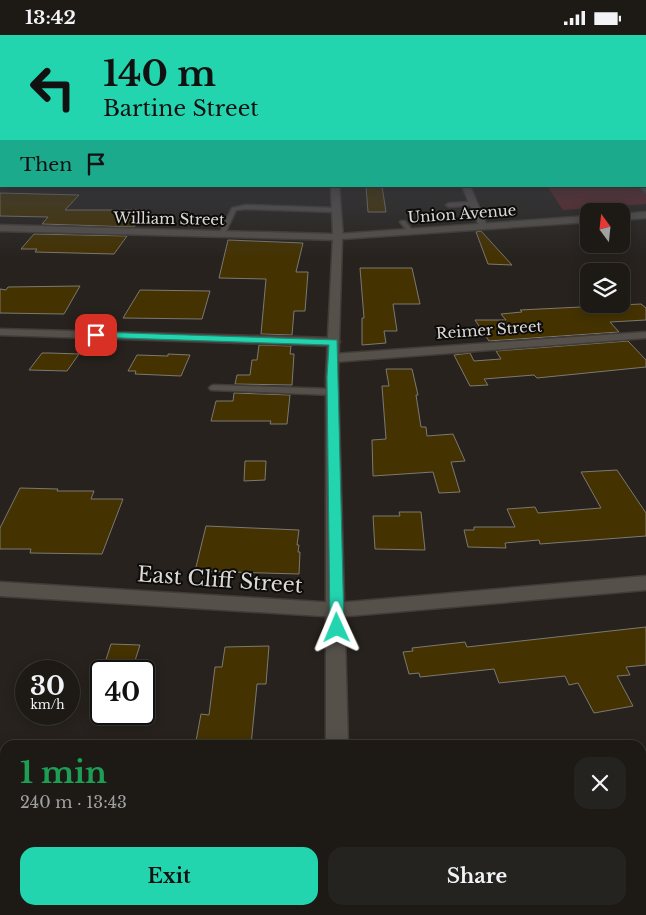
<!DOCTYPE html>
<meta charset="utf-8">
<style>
body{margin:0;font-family:"Libre Baskerville",serif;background:#25231f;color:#f1f3f6;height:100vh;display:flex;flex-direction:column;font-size:19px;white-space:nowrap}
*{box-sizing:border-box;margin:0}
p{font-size:16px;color:#a0a1a1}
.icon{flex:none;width:28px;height:28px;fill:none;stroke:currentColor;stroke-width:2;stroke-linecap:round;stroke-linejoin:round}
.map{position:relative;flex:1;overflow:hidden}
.panel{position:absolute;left:0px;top:705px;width:646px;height:175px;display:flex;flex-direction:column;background:#1d1a16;border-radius:15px 15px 0 0;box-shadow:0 2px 12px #0003,0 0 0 1px #3b3835}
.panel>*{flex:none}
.guide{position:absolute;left:0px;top:0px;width:646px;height:152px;box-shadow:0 2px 12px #0003,0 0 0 1px #3b3835;background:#22d5af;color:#111;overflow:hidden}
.needle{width:32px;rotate:345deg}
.controls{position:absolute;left:580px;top:168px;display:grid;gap:10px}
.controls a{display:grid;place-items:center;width:50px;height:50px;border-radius:10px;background:#1d1a16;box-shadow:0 2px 12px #0003,0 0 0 1px #3b3835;font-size:25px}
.speed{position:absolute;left:15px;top:625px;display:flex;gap:10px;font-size:25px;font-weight:700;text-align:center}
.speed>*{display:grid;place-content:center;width:65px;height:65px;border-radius:50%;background:#1d1a16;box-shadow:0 2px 12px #0003,0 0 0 1px #3b3835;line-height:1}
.speed small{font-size:12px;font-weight:400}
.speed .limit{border:2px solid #111;border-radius:8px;background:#fff;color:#111}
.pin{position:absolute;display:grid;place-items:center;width:42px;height:42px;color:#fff;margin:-21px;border-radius:10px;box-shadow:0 2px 8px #0006}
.me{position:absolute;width:55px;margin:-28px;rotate:359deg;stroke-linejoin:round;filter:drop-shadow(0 0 4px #0008)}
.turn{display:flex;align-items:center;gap:18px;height:105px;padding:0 20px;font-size:22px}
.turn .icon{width:65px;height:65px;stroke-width:2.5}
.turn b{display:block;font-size:35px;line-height:42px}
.then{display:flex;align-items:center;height:48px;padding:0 20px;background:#0003;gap:10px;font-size:19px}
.round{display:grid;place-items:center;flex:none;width:52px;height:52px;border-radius:15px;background:#25231f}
.summary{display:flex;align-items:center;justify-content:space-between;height:85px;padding:0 20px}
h1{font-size:30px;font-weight:700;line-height:38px;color:#1e9e55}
.button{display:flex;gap:10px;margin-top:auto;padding:10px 20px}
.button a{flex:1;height:58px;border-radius:15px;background:#22d5af;color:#111;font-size:20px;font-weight:700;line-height:58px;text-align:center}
.button a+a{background:#25231f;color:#f1f3f6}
.status{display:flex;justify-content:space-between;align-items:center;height:35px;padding:0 25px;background:#1d1a16;direction:ltr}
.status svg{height:14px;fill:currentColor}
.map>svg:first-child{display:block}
.green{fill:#5e272a}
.building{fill:#443201;stroke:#7c7972}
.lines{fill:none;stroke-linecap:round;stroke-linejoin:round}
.lane-casing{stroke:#413c38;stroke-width:3}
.street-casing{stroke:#413c38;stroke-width:3}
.secondary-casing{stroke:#413c38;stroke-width:3}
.lane{fill:#56504b;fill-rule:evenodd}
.street{fill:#56504b;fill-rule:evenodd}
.secondary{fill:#56504b;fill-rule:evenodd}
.route{fill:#22d5af;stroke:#168a72}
.labels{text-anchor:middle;stroke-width:4;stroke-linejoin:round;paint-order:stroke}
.far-street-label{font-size:15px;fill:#dbd8d5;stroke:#0e0c0a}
.near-street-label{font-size:21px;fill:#dbd8d5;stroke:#0e0c0a}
</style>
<div class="status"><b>13:42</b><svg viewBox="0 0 49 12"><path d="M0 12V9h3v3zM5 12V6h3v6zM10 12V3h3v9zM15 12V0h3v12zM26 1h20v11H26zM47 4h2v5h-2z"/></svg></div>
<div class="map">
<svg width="646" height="880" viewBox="0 0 646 880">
<rect width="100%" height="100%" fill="#27221d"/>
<path class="green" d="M645 100 646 169 563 175 547 151H645Z"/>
<path class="building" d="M366 151H382L386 177H368Z
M0 158 79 160 65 175H146L134 192 42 189 48 182 0 181Z
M481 196 512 230 488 229 476 197Z
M34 199 127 201 114 219 35 217 37 214H21Z
M228 205 303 208 296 237H308L305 276H294L292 300 261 299 266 244 219 243Z
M360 233H412L420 269H393L397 296H384L386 308 362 310V283H364Z
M80 251 64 279 0 278V254L6 255 8 252Z
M140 255 210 256 202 284 123 283Z
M641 269 646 273V285L610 287 619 297 489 306 475 285H506L501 279 522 277 520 275Z
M628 306 646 325V332L537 343 534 340 484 344 488 350 470 351 454 320 470 318 474 326 501 324 496 316Z
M259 310 291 311 290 319H294L292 350 235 349 237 340H250L252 325H257Z
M42 318H50L79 319 67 336 29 335Z
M168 319 190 320 181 341 135 339 136 336H128L137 320 168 321Z
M386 334H412L418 360H416L421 392H426L427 401 453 399 465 426 451 427 460 457 439 458 433 437 373 441 372 405 386 404 382 351H389Z
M234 358 290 360 287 389H270L271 386H211L216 366H233Z
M245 426H266L265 445 244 446Z
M617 435 646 478V501L540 509 539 505 505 508 506 513 468 512 464 495H474V492H515L507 474 535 472 538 478 601 473 581 437Z
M20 453 58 454 57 456H94L91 464H123L102 519 30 518 31 514H0V493Z
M399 477H421L425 515 375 514 373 481H400Z
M206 491 299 495 297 510H299L298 517H300L299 539 195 536Z
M646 592V630L626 632 630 640 617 641 633 671 594 678 578 648 569 650 565 641 499 648 494 634 420 642 419 638 409 639 403 617 413 616 412 613 465 607 467 612Z
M111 609 140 610 132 635 103 634Z
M269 611 266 649H257L251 710H204L205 707 196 706 201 679 209 680 215 632H222L225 612Z"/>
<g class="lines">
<defs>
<path id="lane" d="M0 103H1V105H0Z
M638 151H645L646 158Z
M474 167 477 169 476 170 449 172 446 170 449 168Z
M246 170 336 173 339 175 336 177 246 174 236 175 225 199 220 200 219 199 232 173Z
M401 186H405L413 196 412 197H408L400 187Z
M214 350 332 354 337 357 332 360 211 355 209 353 211 351Z"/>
<path id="street" d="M331 151H339L343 202 338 205 0 196V190L333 199Z
M462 151H470L487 191 486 193 479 191Z
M0 294 334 303 340 307 334 311 0 300Z
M646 297V303L334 327 328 323 334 319Z
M646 541V555L337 582 0 561V547L337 568Z"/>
<path id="secondary" d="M646 177V183L621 185V179Z
M589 181V187L342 204 338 342 348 710H326V342L333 202 338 199Z
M324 875H350V880H324Z"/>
</defs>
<use href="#lane" class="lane-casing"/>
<use href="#street" class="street-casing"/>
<use href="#secondary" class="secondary-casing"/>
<use href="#lane" class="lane"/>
<use href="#street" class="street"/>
<use href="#secondary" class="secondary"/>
</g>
<linearGradient id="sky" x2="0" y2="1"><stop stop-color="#151310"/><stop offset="0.45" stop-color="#41444c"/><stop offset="1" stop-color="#41444c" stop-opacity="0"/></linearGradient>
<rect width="646" height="224" fill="url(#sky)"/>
<path class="route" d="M96 297 337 305 344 593 342 597 337 599 332 597 330 593 327 342 329 310 93 302 91 300Z"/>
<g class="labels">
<g class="far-street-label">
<text transform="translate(462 179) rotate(-4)" y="5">Union Avenue</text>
<text transform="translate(169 184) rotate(1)" y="5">William Street</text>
<text transform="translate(489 295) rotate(-4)" y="5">Reimer Street</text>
</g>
<g class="near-street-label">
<text transform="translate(220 545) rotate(4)" y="7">East Cliff Street</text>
</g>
</g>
</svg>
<div class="controls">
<a><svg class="needle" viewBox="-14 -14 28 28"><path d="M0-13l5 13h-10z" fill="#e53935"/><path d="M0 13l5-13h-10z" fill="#a0a1a1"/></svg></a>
<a><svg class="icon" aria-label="layers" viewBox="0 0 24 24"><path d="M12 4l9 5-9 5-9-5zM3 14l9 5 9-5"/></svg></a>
</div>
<div class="speed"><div>30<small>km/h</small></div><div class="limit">40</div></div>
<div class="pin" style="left:96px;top:300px;background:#d93025"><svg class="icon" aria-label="arrive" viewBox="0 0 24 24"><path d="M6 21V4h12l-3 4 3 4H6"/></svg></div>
<svg class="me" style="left:337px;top:593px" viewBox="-20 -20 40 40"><path d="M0-17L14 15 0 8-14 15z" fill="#22d5af" stroke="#fff" stroke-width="4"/></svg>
<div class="guide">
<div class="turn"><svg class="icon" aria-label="left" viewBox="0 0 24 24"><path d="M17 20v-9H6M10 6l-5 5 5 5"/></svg><div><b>140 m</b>Bartine Street</div></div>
<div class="then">Then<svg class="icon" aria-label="arrive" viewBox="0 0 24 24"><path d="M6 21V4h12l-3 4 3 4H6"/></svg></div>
</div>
<section class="panel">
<div class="summary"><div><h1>1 min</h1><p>240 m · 13:43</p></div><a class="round"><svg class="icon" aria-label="close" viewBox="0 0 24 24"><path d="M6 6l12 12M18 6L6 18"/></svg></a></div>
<div class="button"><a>Exit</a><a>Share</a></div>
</section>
</div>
